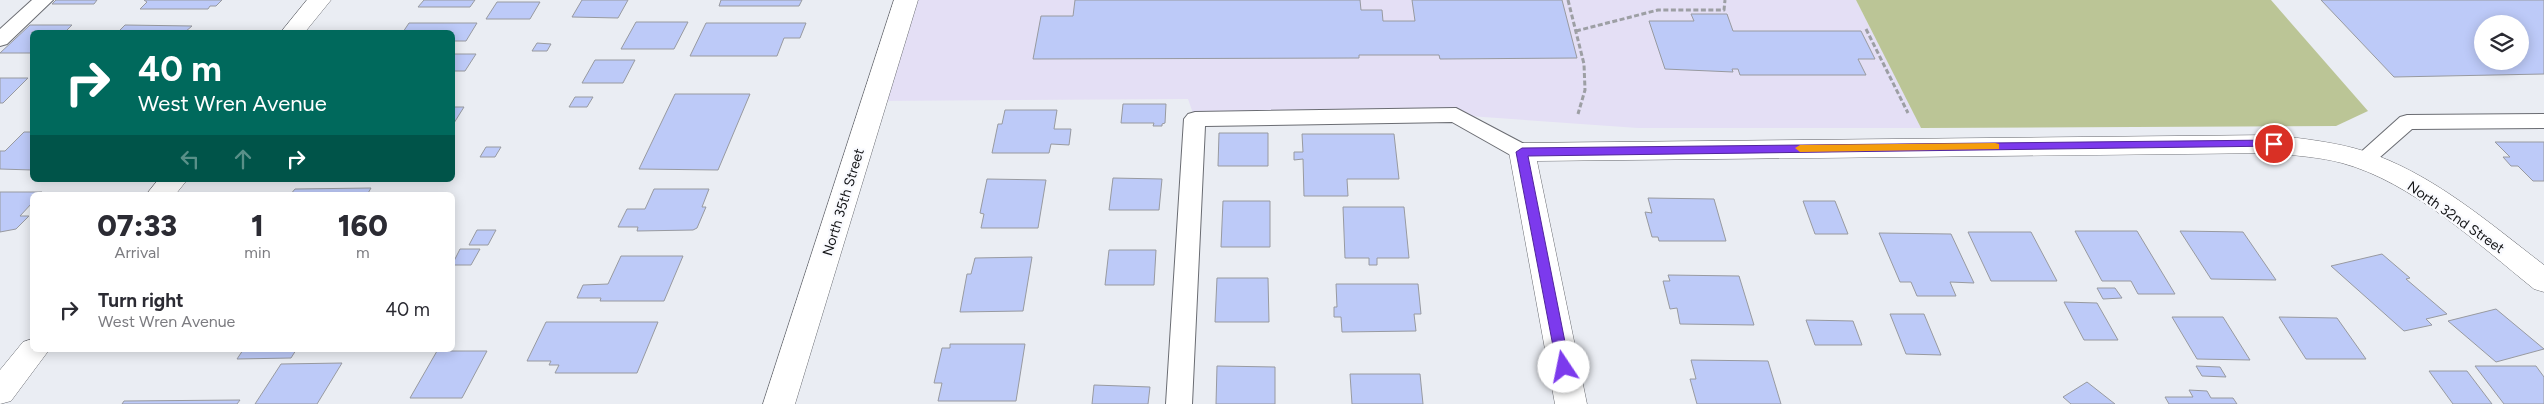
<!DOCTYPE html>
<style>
body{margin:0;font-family:Figtree,sans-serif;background:#f7f7f7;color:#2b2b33;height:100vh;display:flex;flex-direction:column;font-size:19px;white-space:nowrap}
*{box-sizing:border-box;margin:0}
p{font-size:16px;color:#7c7c81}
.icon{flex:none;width:28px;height:28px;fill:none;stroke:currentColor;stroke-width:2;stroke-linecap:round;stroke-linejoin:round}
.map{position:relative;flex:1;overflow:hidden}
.sheet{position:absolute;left:30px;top:192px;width:425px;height:160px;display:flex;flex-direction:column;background:#fff;border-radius:8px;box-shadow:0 2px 12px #0003}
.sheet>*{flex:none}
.hud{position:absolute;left:30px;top:30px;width:425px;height:152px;border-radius:8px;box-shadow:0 2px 12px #0003;background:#00695c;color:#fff;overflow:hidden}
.fabs{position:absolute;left:2474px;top:15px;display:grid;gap:10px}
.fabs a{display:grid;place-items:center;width:55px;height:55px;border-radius:50%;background:#fff;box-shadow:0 2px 12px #0003;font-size:25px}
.pin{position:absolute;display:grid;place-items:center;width:42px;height:42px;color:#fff;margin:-21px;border:2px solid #fff;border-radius:50%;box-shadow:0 1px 5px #0007}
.me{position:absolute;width:55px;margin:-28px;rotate:349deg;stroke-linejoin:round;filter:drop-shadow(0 0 4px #0008)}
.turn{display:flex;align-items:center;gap:18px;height:105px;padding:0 25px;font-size:22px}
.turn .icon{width:65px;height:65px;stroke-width:2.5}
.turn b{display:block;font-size:35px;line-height:42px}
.lanes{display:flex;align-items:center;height:48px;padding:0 25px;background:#0003;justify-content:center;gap:25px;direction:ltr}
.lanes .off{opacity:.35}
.eta{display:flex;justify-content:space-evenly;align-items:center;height:85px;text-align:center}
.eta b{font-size:30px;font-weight:800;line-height:35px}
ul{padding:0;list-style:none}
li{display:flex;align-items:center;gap:15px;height:65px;padding:0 25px}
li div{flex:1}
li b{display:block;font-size:19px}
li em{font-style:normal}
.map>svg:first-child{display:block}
.education{fill:#e4dff5}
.green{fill:#bbc596}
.building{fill:#bdcaf8;stroke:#989aa0;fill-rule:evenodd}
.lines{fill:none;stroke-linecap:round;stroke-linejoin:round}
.service-casing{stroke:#6a6c72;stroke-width:2}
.minor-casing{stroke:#6a6c72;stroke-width:1}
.tertiary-casing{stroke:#6a6c72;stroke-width:1}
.path{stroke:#9d9fa4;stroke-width:3;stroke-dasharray:5 2.5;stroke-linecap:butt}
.service{fill:#fff;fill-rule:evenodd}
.minor{fill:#fff;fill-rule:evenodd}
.tertiary{fill:#fff;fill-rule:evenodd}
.route{fill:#7c3aed;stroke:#51269a}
.slow{fill:#f59e0b}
.labels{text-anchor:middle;stroke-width:4.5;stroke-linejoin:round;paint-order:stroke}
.street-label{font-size:14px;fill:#131416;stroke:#f9fafe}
</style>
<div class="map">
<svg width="2544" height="404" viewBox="0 0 2544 404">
<rect width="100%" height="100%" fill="#eaedf3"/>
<path class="education" d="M906 0H1856L1921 128H1638L1455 115 1195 119 1188 99 875 101Z"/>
<path class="green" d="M1856 0H2271L2368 111 2336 126 1921 128Z"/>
<path class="building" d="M56 0H97L94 4H52Z
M144 0H222L216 6H210L208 9H140L147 2Z
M424 0H475L470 7H418Z
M582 0H628L618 18 572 17Z
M721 0H802L799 6H719Z
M1075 0H1360L1361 10H1382L1383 21H1415L1412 0H1562L1577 58 1440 59 1439 55H1359V58L1033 59 1041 16H1073Z
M2321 0H2544V74L2394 77ZM2482 24H2520V61H2482Z
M497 2H540L530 19H486Z
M1691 14H1727L1733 31H1861L1875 59H1858L1866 75H1740L1738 69H1732L1733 72 1665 69 1649 21H1694Z
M636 22H688L674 49H621Z
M409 23H477L466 41H452V32H403Z
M706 23H806L800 38H784L777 56H690Z
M30 25H72L65 32H32V53H0Z
M125 25 192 26 185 32H118Z
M537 43 551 44 547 51H532Z
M452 54H476L465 71H452Z
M595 60H635L623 83H582Z
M0 78H28L3 103H0Z
M675 94H750L718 170 639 169Z
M575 97H593L587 107H569Z
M1123 104H1166L1165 123 1162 124V126H1153L1154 123H1121Z
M452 107H464L454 123H452Z
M1005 110H1057L1054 129H1071L1069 145 1051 144 1049 153H992L998 124H1002Z
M24 132H32V170L0 169V151H5Z
M1219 133H1268V166H1218Z
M1302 134H1394L1399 179H1347L1348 196H1304L1303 159 1294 160V152H1303Z
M2495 142H2544V181H2533L2518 166H2511L2503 157H2510Z
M486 147H501L495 157H480Z
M1113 178 1162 179 1159 210H1109Z
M987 179 1046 180 1038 228H981L984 214 980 213Z
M371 188 367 195H290L295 189Z
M654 189H709L702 207H706L697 228 693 230 637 231 638 227H618L627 209H645Z
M0 192H42L39 195H32V203L20 216H29L16 229 0 232Z
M1648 198 1714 199 1726 241H1659L1658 237H1652L1645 212 1652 213Z
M1223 201H1270V247H1221Z
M1803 201H1835L1848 234H1815Z
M1343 207H1404L1409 258H1377V265H1369V258H1345Z
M477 230H496L488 245H469Z
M2075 231H2137L2175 294H2138L2131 281H2102Z
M2180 231 2243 232 2276 280 2211 279Z
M1968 232H2031L2057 281H1991Z
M1879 233 1951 234 1974 283 1950 282 1956 296H1917L1911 282H1900Z
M460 249H480L471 265H452Z
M1109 250H1156L1154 285H1105Z
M2382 254 2410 278 2406 279 2447 314 2426 319 2432 325 2404 331 2331 266Z
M621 256H683L664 301H600L601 298H577L583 285 608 284Z
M1032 257 1023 311 960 312 967 274H971L975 258Z
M1668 275 1739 276 1754 325 1680 324 1677 308 1670 309 1663 281H1670Z
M1217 278H1268L1269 322H1215Z
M1336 284H1418L1421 314H1414L1416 331 1342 332 1341 317H1334V307H1337Z
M2097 288H2115L2122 298 2103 299Z
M2064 302 2097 303 2118 340H2084Z
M2496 309 2544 349 2496 362 2448 321Z
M1890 314H1924L1941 355 1906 354Z
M2172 317H2223L2250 360 2197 359Z
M2279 317 2337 318 2366 359H2306Z
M1806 320 1853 321 1862 345H1815Z
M546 322H658L637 373H555L559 365H549L551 361H527Z
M950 344H1025L1016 401H938L942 383H934L942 348H950Z
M243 350H296L291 358 237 359Z
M437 351H487L462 398H410Z
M1691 360 1768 361 1781 404H1697L1690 379H1696Z
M342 363 317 404H255L281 364Z
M1217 366 1275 367V404H1216Z
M2196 366 2220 367 2226 377 2202 376Z
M2475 366H2536L2544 377V404H2504Z
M2429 371H2467L2492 404H2453Z
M1350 374H1420L1423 404H1352Z
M2087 382 2115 404H2071L2063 397Z
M1094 385 1150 387 1148 404H1092Z
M2189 390 2207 391 2211 398H2233L2237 404H2169L2165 397H2193Z
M240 400 237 404H122L124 401Z"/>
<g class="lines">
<defs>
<path id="service" d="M32 0H53L7 44 0 46V29Z
M1456 108 1530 147 1533 152 1530 157 1522 159 1514 157 1452 122 1205 126 1192 404H1166L1184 119 1188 114 1195 112Z
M2544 114V128L2412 129 2371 165 2363 167 2355 165 2352 160 2400 117 2407 115Z"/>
<path id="minor" d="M307 0H331L305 32H281Z
M2274 135C2304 139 2335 142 2364 151 2432 173 2488 222 2544 265V292L2534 289C2478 244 2412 182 2342 163 2320 157 2297 156 2274 153L1537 161 1587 404H1555L1509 152 1513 146 1522 143Z
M158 180H187L175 195H146Z
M32 339V350H49L11 401 0 404V370L23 342Z"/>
<path id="tertiary" d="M894 0H918L795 404H763Z"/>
</defs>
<use href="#service" class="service-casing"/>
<use href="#minor" class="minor-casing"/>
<use href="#tertiary" class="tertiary-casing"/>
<path class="path" d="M1568 0 1584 64 1585 90 1578 114
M1866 29 1908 113
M1576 31 1658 10H1724L1725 0"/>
<use href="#service" class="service"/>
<use href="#minor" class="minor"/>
<use href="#tertiary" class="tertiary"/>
</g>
<path class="route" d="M2274 140 2279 144 2278 146 1528 156 1570 367 1564 372 1557 367 1516 152 1522 148Z"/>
<path class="slow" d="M1995 143 1999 144V149L1800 152 1795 148 1800 145Z"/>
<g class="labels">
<g class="street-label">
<text transform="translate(843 202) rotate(-73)" y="5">North 35th Street</text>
<text transform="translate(2456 217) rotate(35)" y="5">North 32nd Street</text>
</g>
</g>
</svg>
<div class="fabs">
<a><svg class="icon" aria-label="layers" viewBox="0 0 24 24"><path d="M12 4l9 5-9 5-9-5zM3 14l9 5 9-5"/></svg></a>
</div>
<div class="pin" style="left:2274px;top:144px;background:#d93025"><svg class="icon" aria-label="arrive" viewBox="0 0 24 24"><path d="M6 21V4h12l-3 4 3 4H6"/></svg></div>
<svg class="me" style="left:1564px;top:367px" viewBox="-20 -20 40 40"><circle r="19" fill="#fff"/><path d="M0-13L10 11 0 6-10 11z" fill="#7c3aed"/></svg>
<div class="hud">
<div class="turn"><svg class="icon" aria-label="right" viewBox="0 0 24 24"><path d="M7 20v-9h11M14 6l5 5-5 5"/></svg><div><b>40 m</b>West Wren Avenue</div></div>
<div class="lanes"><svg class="icon off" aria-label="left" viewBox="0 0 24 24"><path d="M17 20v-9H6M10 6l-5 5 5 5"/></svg><svg class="icon off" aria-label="ahead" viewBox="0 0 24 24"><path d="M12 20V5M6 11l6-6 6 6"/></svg><svg class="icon" aria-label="right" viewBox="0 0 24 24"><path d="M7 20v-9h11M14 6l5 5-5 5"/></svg></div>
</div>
<section class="sheet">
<div class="eta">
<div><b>07:33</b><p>Arrival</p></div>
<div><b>1</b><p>min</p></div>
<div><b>160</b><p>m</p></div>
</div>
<ul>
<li><svg class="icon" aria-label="right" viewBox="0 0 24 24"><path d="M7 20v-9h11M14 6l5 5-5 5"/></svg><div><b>Turn right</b><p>West Wren Avenue</p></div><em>40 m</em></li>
</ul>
</section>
</div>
